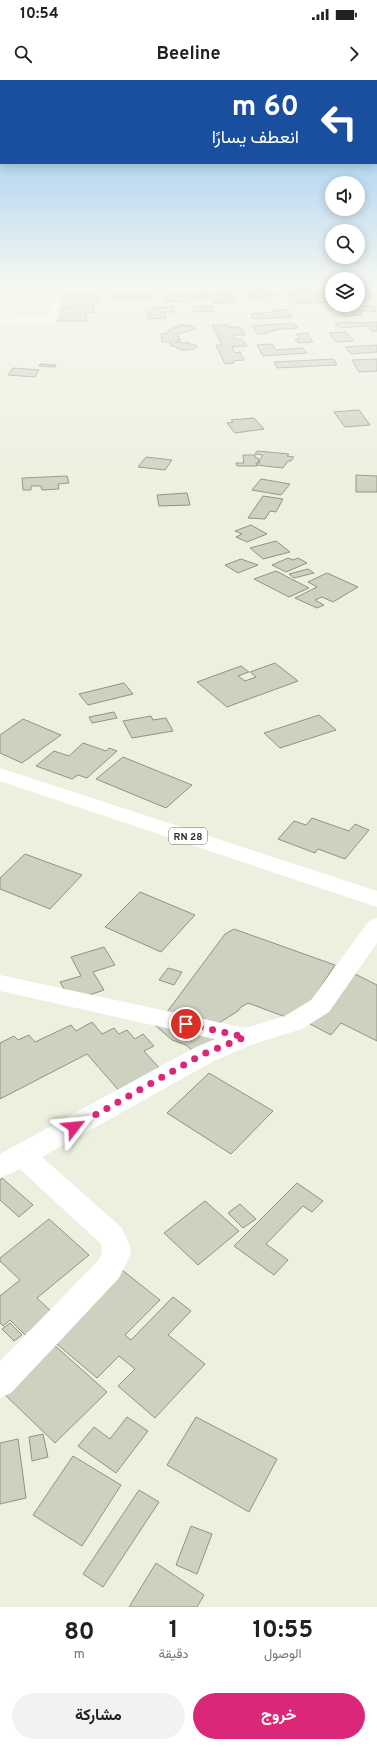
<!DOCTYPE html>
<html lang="ar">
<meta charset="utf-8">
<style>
body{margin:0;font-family:Overpass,Vazirmatn,sans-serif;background:#f2f2f2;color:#202124;direction:rtl;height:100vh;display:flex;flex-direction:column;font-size:15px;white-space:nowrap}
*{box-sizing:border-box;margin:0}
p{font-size:13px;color:#757577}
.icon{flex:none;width:22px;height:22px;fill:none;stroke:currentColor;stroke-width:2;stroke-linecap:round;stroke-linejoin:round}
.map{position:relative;height:1527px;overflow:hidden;direction:ltr}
.details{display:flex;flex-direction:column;background:#fff;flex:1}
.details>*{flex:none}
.top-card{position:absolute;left:0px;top:0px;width:377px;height:84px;box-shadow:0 2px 10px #0003;direction:rtl;background:#1a4fa0;color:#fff;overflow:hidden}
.fabs{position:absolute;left:325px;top:96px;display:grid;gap:8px}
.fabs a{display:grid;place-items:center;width:40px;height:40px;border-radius:50%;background:#fff;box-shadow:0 2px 10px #0003;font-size:20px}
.pin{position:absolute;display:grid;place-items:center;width:34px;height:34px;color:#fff;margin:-17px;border:2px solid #fff;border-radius:50%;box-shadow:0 1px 4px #0007}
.me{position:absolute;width:44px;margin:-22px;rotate:61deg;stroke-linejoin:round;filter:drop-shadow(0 0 3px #0008)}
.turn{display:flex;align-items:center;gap:14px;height:84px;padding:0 12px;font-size:18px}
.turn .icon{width:52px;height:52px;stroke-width:2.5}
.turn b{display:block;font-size:28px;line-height:34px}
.eta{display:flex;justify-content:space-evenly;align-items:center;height:68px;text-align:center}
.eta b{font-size:24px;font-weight:700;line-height:28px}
.action{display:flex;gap:8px;margin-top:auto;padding:8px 12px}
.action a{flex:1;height:46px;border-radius:24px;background:#db2777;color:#fff;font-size:16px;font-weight:700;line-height:46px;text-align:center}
.action a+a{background:#f2f2f2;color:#202124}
.status{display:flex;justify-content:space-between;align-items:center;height:28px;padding:0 20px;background:#fff;direction:ltr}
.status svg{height:11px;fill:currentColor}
header{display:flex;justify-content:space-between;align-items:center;height:52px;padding:0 12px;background:#fff;font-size:18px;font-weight:700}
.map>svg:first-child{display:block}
.building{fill:#cdd1bf;stroke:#909382}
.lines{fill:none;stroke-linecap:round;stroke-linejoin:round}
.minor{fill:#fff;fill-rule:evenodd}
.major{fill:#fff;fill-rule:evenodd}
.route{stroke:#db2777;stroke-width:7;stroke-dasharray:0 12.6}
.labels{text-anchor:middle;stroke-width:3.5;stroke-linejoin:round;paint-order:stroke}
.shield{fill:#fff;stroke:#6e706b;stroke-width:1}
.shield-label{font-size:10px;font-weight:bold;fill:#30322b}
</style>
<div class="status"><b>10:54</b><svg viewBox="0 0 49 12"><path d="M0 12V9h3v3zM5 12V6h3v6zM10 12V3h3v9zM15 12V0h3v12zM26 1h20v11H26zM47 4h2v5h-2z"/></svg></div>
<header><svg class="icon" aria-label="forward" viewBox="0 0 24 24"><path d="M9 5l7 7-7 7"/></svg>Beeline<svg class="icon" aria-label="search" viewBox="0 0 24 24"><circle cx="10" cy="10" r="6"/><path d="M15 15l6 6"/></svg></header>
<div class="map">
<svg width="377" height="1527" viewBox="0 0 377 1527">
<rect width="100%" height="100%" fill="#ecf0de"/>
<path class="building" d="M0 205H19L20 210 0 211Z
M37 205H96L97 209H72V207L60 208 59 206H48V210H38Z
M97 205H157L158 209H98Z
M358 209H369L372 215H368L371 220H363L361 216H358Z
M274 210 277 216 249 217 246 211Z
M325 210H332V222L292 223 287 211 326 212Z
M231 211 236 222 213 223 212 218H207L204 212Z
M192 212H203L206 218H193L194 220 187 219 188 222 167 221 165 215 193 213Z
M111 213H120L121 219H112Z
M126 213H149V219H125Z
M98 214 99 221H93L94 233H86V241H53L54 228 70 227V220H54V215Z
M212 226 214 231 194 232 192 227Z
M351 226H374L376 231H360L362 235 342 236 340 229H352Z
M173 227 175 232H164L166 238 149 239 147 232H153L152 228Z
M272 230H288L292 237 253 239 251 234 274 232Z
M358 242 359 243 377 242V251H372L367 246 339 248 335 243Z
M293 243 298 248 273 250 274 251 267 252 268 253 258 254 252 246Z
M179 245 193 246 196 249 178 254 179 259 181 260 175 262 190 263V265H196L198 267 190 270H180L174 266H171L170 262H162L161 254 168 253V250L174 249V247H179Z
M212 245H228L229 247H240L245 255H233L235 259H242L247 266 232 267 235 273 240 272 244 280 233 281 234 283 225 284 216 265H222Z
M346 252 354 261 336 262 329 253Z
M307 253 313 262 298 263 295 259H300L296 254Z
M272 264 276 270 303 268 307 273 263 276 257 265Z
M377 265V272L351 274 345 267Z
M334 279 337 285 277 288 274 282Z
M377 279V291L359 292 352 280Z
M40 284 56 285 55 287 39 286Z
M13 288 39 290 35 297 8 295Z
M359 330 370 345 345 347 334 332Z
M254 338 264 349 235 353 227 343 233 342 231 340Z
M257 371 289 374 287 376 294 377 291 381H288L283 388 256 385 263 375 255 374Z
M243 375H255V378H258L260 383H256L257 386H237L236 383H244Z
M146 377 172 380 165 390 138 387Z
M356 395 377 396V412H356Z
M67 396 69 403 58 404 59 409 42 410 41 406H31V410H23L22 398Z
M261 399 290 404 281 415 252 410Z
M187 413 190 425 159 426 157 415Z
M263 416 283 419 276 432 270 431 265 439 248 438Z
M251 445 267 454 247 462 236 457 242 454 235 451Z
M276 461 290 472 263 479 250 468Z
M288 478 293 480 298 478 307 483 286 492 272 485Z
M241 479 258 485 238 493 225 485Z
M308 489 314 493 294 498 289 494Z
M276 491 309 508 289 517 254 499Z
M327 493 358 507 333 522 322 517 315 520 324 525 317 528 295 518 317 507 308 502Z
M275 583 298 601 227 627 197 602 241 586 249 592 238 596 245 601 256 597 250 592Z
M124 603 133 614 88 625 79 614Z
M114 632 117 638 92 643 89 637Z
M319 635 336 650 280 668 264 653Z
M151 636 153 640 166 638 173 651 132 658 123 641Z
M23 639 61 655 22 683 0 673V655Z
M83 663 106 671 109 668 117 671 87 698 78 695 72 699 36 686 54 671 69 676Z
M123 677 192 705 166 728 96 699Z
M312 738 349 751 355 744 369 750 345 779 318 769 315 773 278 759 294 741 306 745Z
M25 774 82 795 50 829 0 809V798Z
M140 812 195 835 161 872 105 847Z
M234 849 335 885 306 929 291 939 248 923 241 927 238 931 211 948 220 956 194 972 186 965 172 960 131 924 164 936 225 854Z
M104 867 115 885 93 892 104 910 71 921 60 902 81 896 71 877Z
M168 888 182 892 174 905 159 900Z
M355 894 377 905V961L341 943 331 955 310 944Z
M92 942 102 954 114 948 119 954 127 950 135 959 143 954 154 966 144 971 162 991 121 1013 87 974 0 1019V963L14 956 18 960 29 955 35 962 71 945 76 951Z
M209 993 273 1031 231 1074 167 1033Z
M2 1098 33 1125 19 1137 0 1120V1100Z
M297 1103 323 1121 312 1132 303 1126 266 1164 288 1180 274 1195 234 1166Z
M205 1121 239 1151 198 1185 164 1153Z
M240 1124 256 1139 243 1148 228 1133Z
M49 1139 89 1175 37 1218 53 1233 26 1256 10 1240 3 1246 0 1243V1216L20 1200 0 1181V1178Z
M122 1190 160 1220 125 1255 131 1260 173 1217 191 1231 168 1255 205 1284 155 1338 118 1306 135 1289 119 1276 97 1298 51 1259Z
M10 1243 22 1255 14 1261 2 1249Z
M52 1263 107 1312 55 1363 1 1311Z
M127 1337 148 1351 116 1393 78 1366 94 1347 110 1359Z
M196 1337 277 1379 249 1432 167 1385Z
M43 1354 48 1377 32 1381 29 1357Z
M18 1359 26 1418 0 1424V1363Z
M73 1376 121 1405 82 1466 33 1435Z
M139 1410 159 1422 103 1507 83 1494Z
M191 1446 212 1454 197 1494 176 1485Z
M156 1483 204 1515 197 1527H129Z"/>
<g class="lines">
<path class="minor" d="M238 205H332V209L61 214 59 237 54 242 0 245V239L47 237 49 236 51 214 0 215V209Z
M358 205H377V209H358Z
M377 838V863L329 932 302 949 253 964 212 982 42 1077 122 1148 130 1166 131 1173 119 1198 11 1313 0 1318V1281L99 1180 102 1173 101 1164 20 1089 0 1098V1074L194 968 215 959 0 911V895L245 948 285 936 311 920 369 841Z"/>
<path class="major" d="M0 688 377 811V827L0 701Z"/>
</g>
<linearGradient id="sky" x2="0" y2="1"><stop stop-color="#8bc0f1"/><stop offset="0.49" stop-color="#f6f8f0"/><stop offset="1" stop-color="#f6f8f0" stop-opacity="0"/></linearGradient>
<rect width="377" height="418" fill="url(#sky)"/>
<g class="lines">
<path class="route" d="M74 1047 203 974 245 957 186 944"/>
</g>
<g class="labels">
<rect class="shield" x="169" y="748" width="38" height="16" rx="3"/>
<g class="shield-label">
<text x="188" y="760">RN 28</text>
</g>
</g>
</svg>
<div class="fabs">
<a><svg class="icon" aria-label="sound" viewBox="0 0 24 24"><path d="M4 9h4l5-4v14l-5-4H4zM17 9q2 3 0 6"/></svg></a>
<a><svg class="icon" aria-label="search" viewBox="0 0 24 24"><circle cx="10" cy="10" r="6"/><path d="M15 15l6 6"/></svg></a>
<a><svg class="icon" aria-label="layers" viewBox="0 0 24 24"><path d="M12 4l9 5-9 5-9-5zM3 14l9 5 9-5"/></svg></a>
</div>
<div class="pin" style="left:186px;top:944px;background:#d93025"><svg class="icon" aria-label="arrive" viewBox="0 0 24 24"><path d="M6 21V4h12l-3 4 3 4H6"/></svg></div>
<svg class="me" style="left:74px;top:1047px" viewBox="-20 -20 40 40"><path d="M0-17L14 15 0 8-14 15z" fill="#db2777" stroke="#fff" stroke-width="4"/></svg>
<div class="top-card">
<div class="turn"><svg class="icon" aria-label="left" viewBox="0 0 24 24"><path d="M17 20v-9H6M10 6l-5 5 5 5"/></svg><div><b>60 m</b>انعطف يسارًا</div></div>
</div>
</div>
<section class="details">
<div class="eta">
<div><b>10:55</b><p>الوصول</p></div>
<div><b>1</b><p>دقيقة</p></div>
<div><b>80</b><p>m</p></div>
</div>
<div class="action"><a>خروج</a><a>مشاركة</a></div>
</section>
